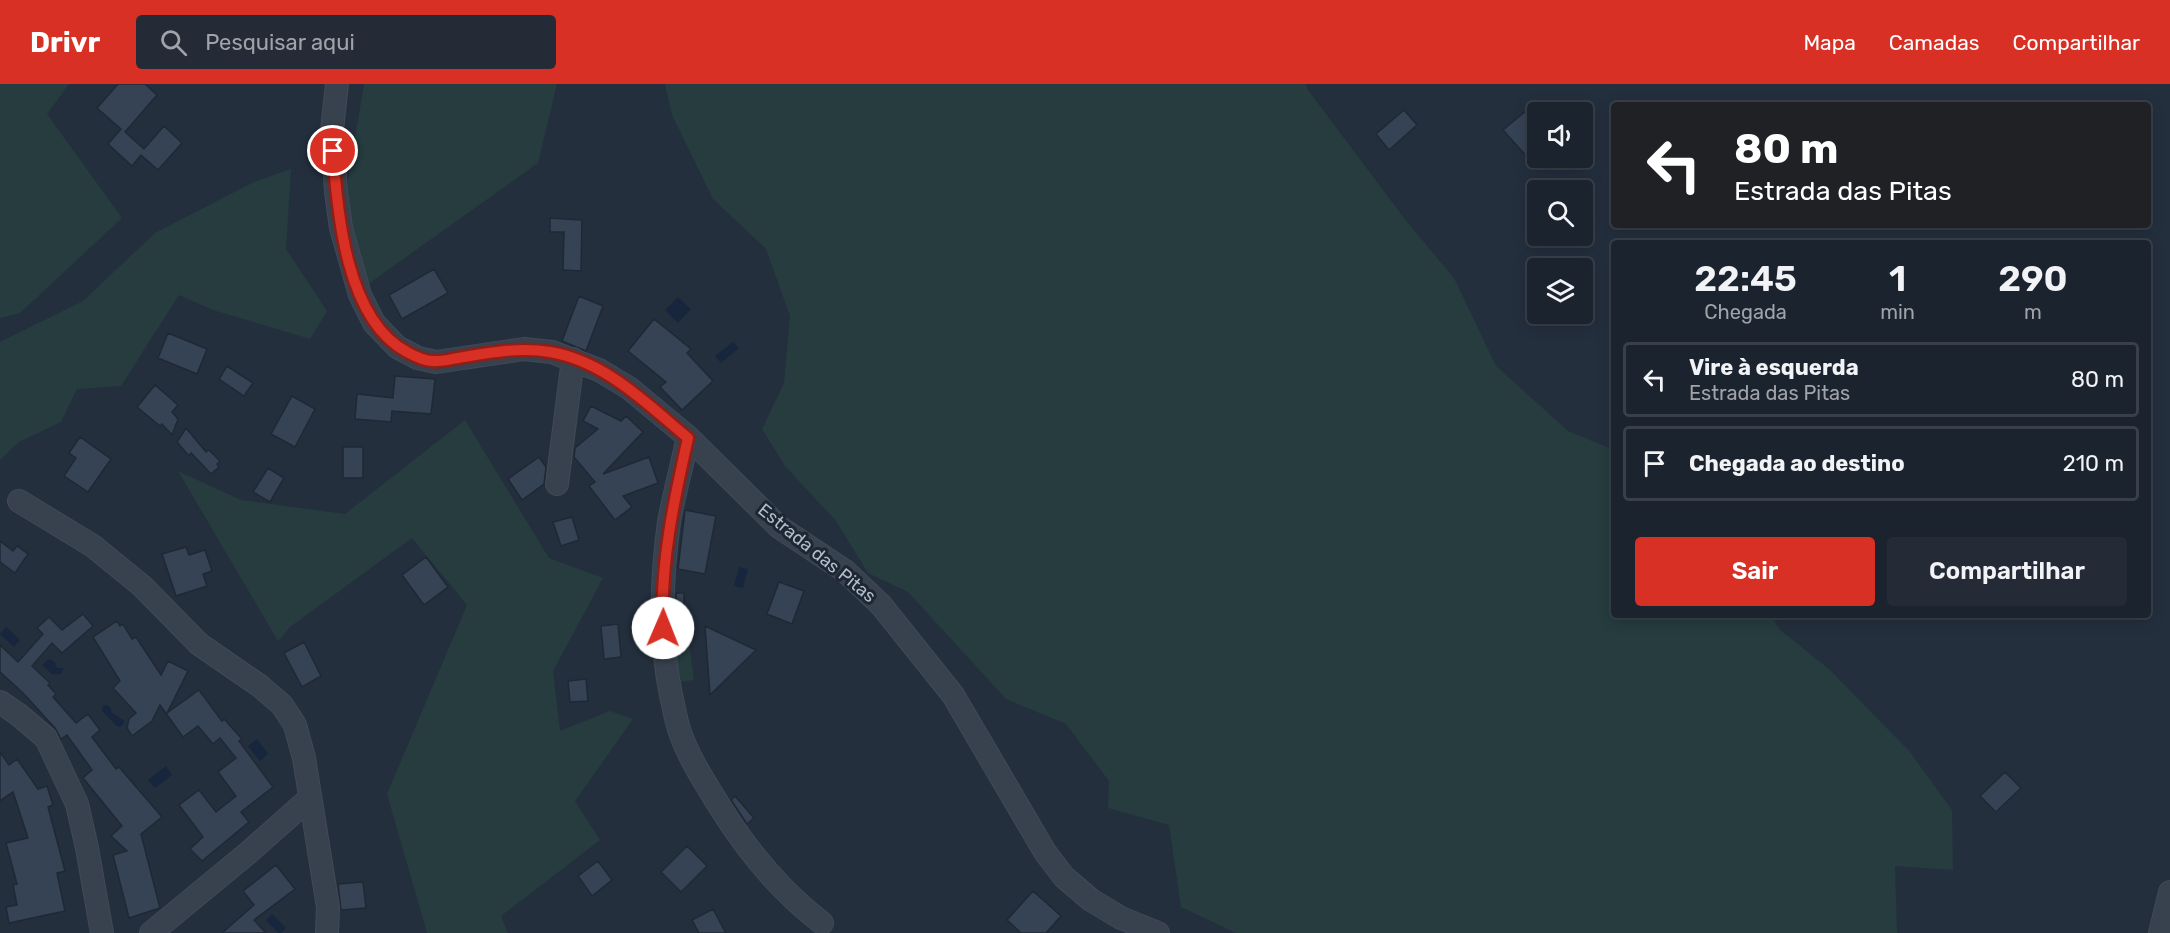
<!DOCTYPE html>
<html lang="pt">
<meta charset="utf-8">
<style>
body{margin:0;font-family:Rubik,sans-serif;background:#242b36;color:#f1f3f6;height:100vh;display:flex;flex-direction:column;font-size:22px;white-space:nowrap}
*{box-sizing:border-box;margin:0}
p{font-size:20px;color:#a0a4aa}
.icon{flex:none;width:33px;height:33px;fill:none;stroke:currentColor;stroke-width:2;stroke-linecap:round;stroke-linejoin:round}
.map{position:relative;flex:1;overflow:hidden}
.side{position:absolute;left:1611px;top:156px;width:540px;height:378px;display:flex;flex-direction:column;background:#1b232e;border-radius:6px;box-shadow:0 3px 15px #0003,0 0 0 2px #39404a}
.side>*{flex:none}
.hud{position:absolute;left:1611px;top:18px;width:540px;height:126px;border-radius:6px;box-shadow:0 3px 15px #0003,0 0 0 2px #39404a;background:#202124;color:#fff;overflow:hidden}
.buttons{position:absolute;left:1527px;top:18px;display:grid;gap:12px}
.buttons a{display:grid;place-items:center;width:66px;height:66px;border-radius:6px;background:#1b232e;box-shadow:0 3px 15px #0003,0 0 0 2px #39404a;font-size:30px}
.pin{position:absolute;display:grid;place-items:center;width:51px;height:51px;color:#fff;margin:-26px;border:3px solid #fff;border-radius:50%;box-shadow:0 2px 6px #0007}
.me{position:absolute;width:66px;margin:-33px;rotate:1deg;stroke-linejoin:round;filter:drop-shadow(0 0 4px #0008)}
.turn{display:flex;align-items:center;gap:21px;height:126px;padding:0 24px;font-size:27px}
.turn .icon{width:78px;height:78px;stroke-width:2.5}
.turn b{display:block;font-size:42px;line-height:51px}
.eta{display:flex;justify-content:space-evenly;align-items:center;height:102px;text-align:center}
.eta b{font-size:36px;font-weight:600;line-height:42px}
.button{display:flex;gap:12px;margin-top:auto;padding:12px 24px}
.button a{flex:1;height:69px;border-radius:6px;background:#d93025;color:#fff;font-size:24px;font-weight:600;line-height:69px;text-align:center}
.button a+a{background:#242b36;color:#f1f3f6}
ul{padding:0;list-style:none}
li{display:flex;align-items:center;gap:18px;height:75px;margin:0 12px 9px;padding:0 12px;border:3px solid #39404a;border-radius:6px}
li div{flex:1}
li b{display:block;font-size:22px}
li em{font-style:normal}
header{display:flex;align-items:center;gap:36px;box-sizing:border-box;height:84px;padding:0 30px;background:#d93025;color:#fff}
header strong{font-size:28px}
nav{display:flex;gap:33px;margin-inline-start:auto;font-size:21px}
.search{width:420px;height:54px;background:#242b36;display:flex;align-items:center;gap:15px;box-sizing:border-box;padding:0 21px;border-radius:6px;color:#a0a4aa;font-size:22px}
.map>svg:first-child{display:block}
.green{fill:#263c3f}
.water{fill:#17263c}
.building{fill:#364354;stroke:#1f2835;stroke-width:1.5}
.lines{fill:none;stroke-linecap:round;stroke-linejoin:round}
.minor-casing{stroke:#414a57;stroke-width:24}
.minor{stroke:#38414e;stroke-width:22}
.route-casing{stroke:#8d1f18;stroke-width:15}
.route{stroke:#d93025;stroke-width:10}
.labels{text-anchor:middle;stroke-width:6;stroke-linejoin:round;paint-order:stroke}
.street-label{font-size:18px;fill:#b4bcc9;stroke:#1d2633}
</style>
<header>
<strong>Drivr</strong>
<div class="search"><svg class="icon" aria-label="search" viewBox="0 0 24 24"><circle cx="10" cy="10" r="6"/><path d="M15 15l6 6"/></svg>Pesquisar aqui</div>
<nav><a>Mapa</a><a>Camadas</a><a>Compartilhar</a></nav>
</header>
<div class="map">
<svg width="2170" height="849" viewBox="0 0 2170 849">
<rect width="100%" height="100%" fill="#242f3e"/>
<path class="green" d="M0 0H69L47 30 122 134 20 229 0 234Z
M364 0H557L538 79 364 203 344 121Z
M665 0H1306L1308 6 1407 138 1454 194 1496 282 1568 347 1614 366V531H1771L1779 545 1830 586 1910 668 1952 726 1953 786 1895 782 1897 849H1236L1181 823 1169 741 1108 724 1109 697 1066 640 1006 615 908 508 868 489 836 437 785 382 762 345 784 299 790 232 766 165 713 115 672 31Z
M291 85 286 165 327 227 310 255 213 226 179 211 121 302 77 305 61 338 19 358 0 376V258L83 217 155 149 254 98Z
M465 336 549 474 603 494 553 587 560 647 610 627 633 635 575 717 600 756 501 832 508 849H427L387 710 467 521 412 454 290 543 278 557 178 387 241 416 345 430Z
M687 543 694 596 673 599 665 546Z"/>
<path class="water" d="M678 213 691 225 678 239 665 226Z
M733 258 739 264 721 279 715 272Z
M739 483 748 485 743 504 734 502Z
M6 543 20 556 14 563 0 550Z
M49 575 55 578 57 584H64L61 590H52L42 581Z
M106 621 110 623 112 629 125 637 121 643 117 642 102 627 103 622Z
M257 655 268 670 260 677 248 662Z
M166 682 172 691 155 704 148 696Z
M272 830 286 844 281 849H278L266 836Z"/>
<path class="building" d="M118 0H145L157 11 125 48 144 65 164 42 182 59 158 86 141 71 132 82 108 60 121 45 97 24Z
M1404 26 1417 41 1389 66 1376 50Z
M1527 26 1538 39V64L1527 73 1503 46Z
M550 134 582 136 581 187 563 186 564 148H550Z
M434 185 448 209 402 235 389 211Z
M579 212 603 222 586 267 562 257Z
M654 235 691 265 687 269 713 297 682 326 660 303 666 298 628 267Z
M168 249 207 265 197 290 158 274Z
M227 282 253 299 244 312 219 295Z
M395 292 435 295 431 330 392 327 391 338 355 335 357 310 393 314Z
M155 301 178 321 172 328 178 335 172 351 162 340 160 342 137 323Z
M292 312 315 325 295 363 271 350Z
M591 322 621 337 626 332 643 348 603 390 649 373 658 399 623 412 632 423 615 436 589 402 595 398 574 373 575 364 598 345 583 337Z
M186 344 206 368 209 366 220 377 217 380 219 383 211 390 191 369 189 372 177 358Z
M80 353 111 375 88 408 64 392 76 374 69 369Z
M343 363H363V394H343Z
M539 373 546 383 544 400 522 416 508 395Z
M268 384 284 394 270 418 253 408Z
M685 426 716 432 705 490 678 485Z
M572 433 579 456 561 462 553 438Z
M0 457 13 467 17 462 28 470 15 489 0 478Z
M186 463 189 471 205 466 212 487 203 490 207 502 176 512 162 470Z
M426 473 448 503 424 521 402 491Z
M779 498 804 507 792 540 767 530Z
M676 509H684V533H676Z
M83 530 93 542 62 569 52 559 32 582 50 599 48 601 56 610 53 613 76 639 88 630 100 646 92 653 116 685 119 683 162 733 141 750 160 824 129 834 113 771 127 767 111 752 122 742 83 694 92 686 67 651 61 655 55 644 23 609 0 588V561L18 578 43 550 37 544 49 533 62 546Z
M117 537 120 542 123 540 132 555 136 553 161 591 168 577 188 587 167 629 199 606 222 637 224 635 242 655 239 657 273 703 241 728 249 738 202 777 190 765 203 753 179 721 199 706 216 728 236 712 218 688 236 674 220 654 213 660 198 642 183 653 160 621 152 637 132 652 127 644 129 635 136 629 113 604 120 597 93 553Z
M618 540 621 573 604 575 601 542Z
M705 542 756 566 710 611Z
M304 558 321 592 302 603 284 569Z
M586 595 588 617 570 618 568 597Z
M0 668 9 681 17 675 38 705 47 702 53 721 48 723 65 787 57 789 65 827 9 839 6 823 17 821 13 801 17 800 6 759 28 754 13 708 0 717Z
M2005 688 2021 704 1996 728 1980 712Z
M735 712 754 734 747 740 731 716Z
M687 762 707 782 681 808 661 788Z
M598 777 612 796 592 812 578 792Z
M276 781 295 805 254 836 266 849H222L254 821 243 807Z
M363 798 366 824 341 826 338 800Z
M1033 807 1061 832 1046 849H1021L1007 836Z
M713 825 726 849H699L692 836Z"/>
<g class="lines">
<defs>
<path id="minor" d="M337 0 332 46 336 108 341 144 360 211 374 239 397 263 418 274 436 278 524 265 552 268 599 286 629 304 688 353 779 443 845 487 881 521 953 611 1045 768 1064 793 1091 816 1121 834 1158 849
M688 353C682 382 674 410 669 438 661 496 659 554 671 611 674 624 676 638 681 651 690 676 706 700 720 723 748 768 780 807 822 839
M557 400 573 275
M19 417 93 462 142 502 199 560 260 602 282 621 295 641 304 674 328 823 327 849
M0 618 19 631 46 654 77 720 87 764 102 849
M151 849 248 769 310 714
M2160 849 2170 808"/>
</defs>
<use href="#minor" class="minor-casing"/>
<use href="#minor" class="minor"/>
</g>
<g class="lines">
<defs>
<path id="route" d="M333 67C337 128 346 236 407 268 416 273 426 278 437 277 446 277 455 274 464 273 492 268 522 263 550 268 605 277 647 320 688 354 674 416 660 480 663 544"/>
</defs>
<use href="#route" class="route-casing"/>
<use href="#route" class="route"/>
</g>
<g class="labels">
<g class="street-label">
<text transform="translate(817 469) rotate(39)" y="6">Estrada das Pitas</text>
</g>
</g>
</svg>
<div class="buttons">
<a><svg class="icon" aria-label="sound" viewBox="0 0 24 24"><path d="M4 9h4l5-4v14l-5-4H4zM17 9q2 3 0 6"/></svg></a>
<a><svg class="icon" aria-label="search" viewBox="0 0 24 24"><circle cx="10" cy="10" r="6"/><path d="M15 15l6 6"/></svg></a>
<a><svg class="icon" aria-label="layers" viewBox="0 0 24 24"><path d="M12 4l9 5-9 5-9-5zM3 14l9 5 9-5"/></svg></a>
</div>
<div class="pin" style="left:333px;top:67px;background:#d93025"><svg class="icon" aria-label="arrive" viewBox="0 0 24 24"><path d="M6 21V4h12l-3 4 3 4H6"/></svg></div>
<svg class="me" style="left:663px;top:544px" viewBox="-20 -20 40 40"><circle r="19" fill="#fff"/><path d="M0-13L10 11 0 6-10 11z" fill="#d93025"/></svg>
<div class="hud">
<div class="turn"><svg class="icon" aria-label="left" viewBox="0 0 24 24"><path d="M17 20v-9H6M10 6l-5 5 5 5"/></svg><div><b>80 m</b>Estrada das Pitas</div></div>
</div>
<section class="side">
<div class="eta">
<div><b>22:45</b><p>Chegada</p></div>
<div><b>1</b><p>min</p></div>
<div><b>290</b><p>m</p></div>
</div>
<ul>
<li><svg class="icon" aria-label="left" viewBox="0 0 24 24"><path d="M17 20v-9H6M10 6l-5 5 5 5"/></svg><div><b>Vire à esquerda</b><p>Estrada das Pitas</p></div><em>80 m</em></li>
<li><svg class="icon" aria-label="arrive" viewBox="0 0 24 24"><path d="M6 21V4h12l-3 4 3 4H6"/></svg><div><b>Chegada ao destino</b></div><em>210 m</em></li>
</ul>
<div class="button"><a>Sair</a><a>Compartilhar</a></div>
</section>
</div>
